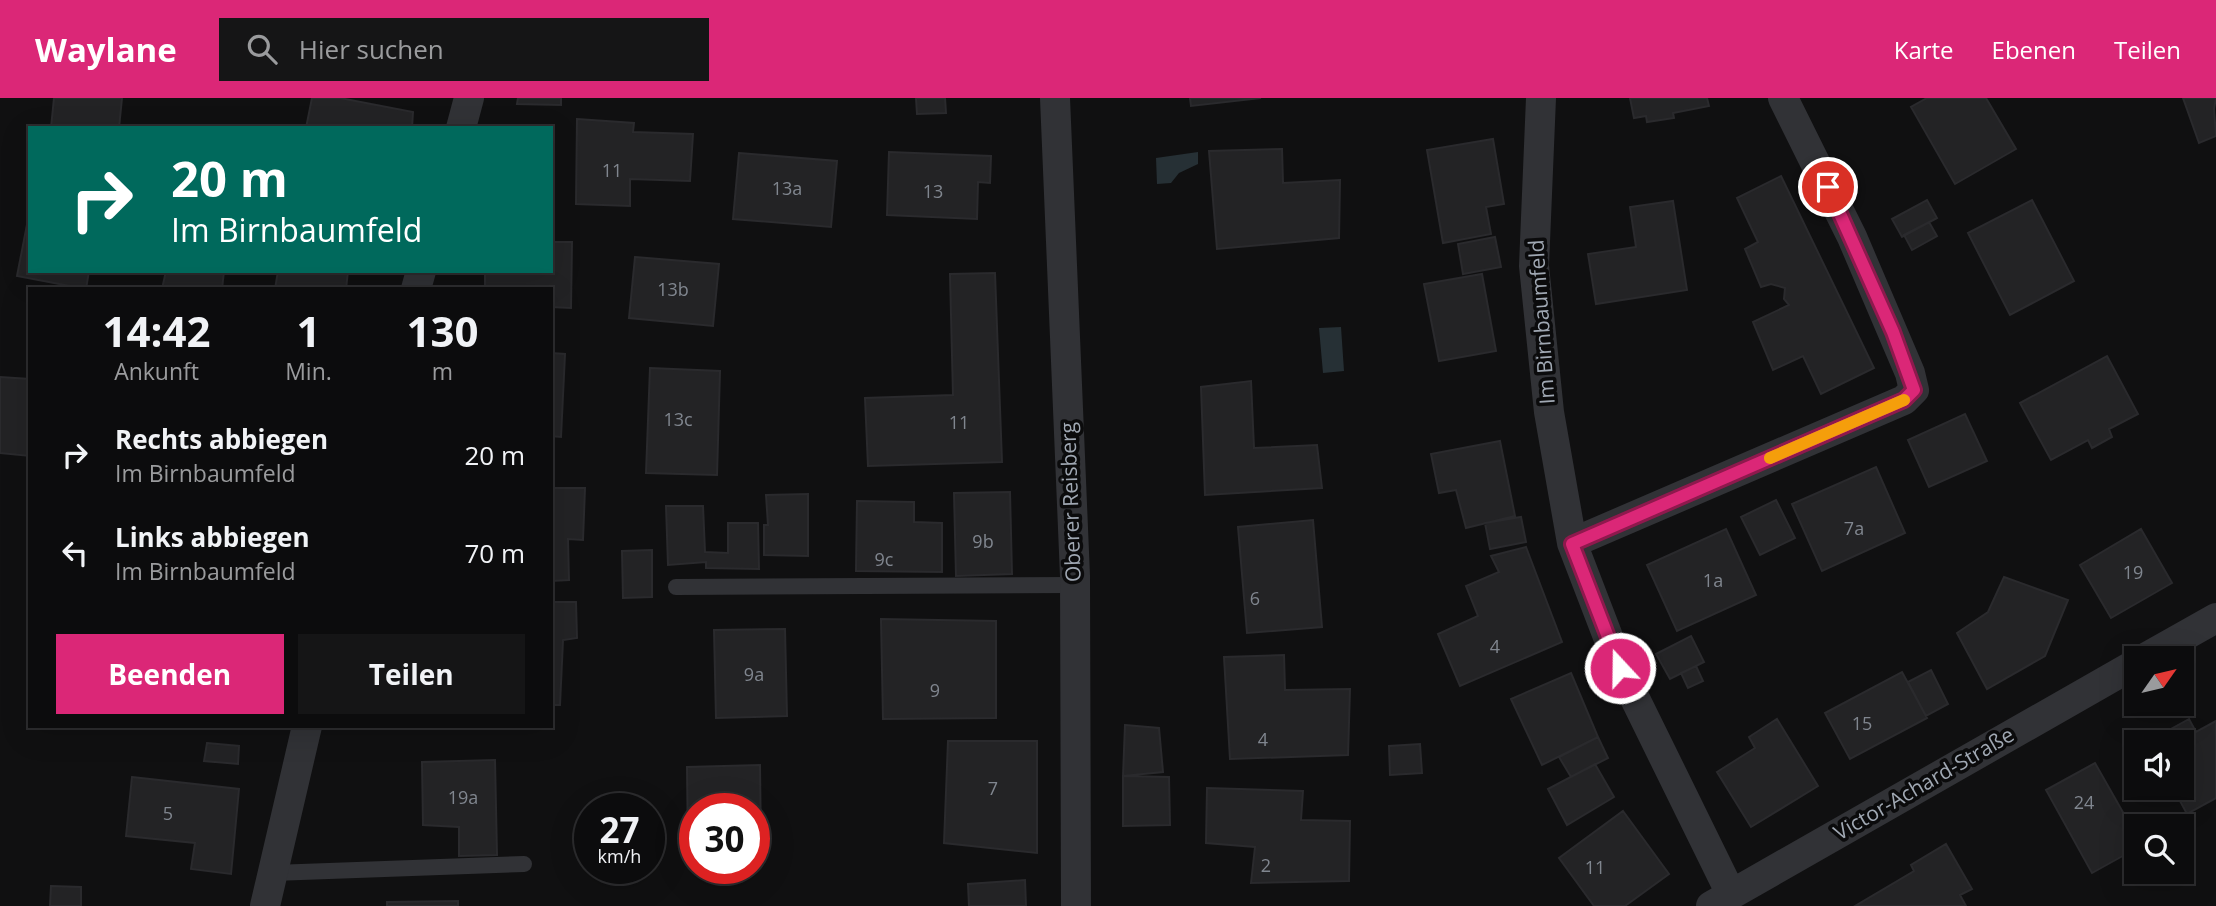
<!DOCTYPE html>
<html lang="de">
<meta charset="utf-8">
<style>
body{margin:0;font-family:"Open Sans",sans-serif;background:#151516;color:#f1f3f6;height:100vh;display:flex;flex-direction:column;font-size:26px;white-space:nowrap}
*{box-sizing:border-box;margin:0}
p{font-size:23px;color:#9a9b9d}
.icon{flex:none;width:38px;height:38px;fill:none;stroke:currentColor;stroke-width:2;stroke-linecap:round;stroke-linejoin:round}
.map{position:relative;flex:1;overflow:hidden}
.drawer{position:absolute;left:28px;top:189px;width:525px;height:441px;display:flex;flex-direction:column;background:#0c0c0d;border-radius:0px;box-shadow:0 7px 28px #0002,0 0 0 2px #2c2c2e}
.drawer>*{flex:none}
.guide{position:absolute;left:28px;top:28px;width:525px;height:147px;border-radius:0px;box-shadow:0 7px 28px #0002,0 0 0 2px #2c2c2e;background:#00695c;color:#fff;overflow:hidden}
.needle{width:46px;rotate:56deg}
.buttons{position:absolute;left:2124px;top:548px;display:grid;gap:14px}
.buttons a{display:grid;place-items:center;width:70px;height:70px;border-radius:0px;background:#0c0c0d;box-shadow:0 7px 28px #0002,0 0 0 2px #2c2c2e;font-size:35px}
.speed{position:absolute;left:574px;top:695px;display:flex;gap:14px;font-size:35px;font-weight:700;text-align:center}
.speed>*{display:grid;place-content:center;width:91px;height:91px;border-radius:50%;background:#0c0c0d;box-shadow:0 7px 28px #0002,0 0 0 2px #2c2c2e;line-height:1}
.speed small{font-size:18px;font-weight:400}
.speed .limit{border:10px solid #d22;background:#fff;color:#111}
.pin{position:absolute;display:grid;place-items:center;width:60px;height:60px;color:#fff;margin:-30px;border:4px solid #fff;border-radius:50%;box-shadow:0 2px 7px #0007}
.me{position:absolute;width:77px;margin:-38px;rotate:339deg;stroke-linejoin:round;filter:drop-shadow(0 0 5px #0008)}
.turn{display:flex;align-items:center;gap:24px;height:147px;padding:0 28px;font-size:32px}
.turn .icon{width:91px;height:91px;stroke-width:2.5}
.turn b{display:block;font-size:49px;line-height:60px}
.eta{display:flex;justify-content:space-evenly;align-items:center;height:119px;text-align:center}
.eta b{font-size:42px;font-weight:700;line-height:49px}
.primary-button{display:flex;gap:14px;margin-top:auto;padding:14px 28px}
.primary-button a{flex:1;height:80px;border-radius:0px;background:#db2777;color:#fff;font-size:28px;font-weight:700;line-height:80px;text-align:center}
.primary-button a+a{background:#151516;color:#f1f3f6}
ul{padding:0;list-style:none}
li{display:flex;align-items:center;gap:21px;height:98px;padding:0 28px}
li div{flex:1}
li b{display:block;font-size:26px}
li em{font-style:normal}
header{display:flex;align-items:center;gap:42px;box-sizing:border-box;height:98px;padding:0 35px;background:#db2777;color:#fff}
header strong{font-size:33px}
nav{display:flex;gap:38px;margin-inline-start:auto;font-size:24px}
.search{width:490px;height:63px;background:#151516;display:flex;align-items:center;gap:18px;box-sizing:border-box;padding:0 24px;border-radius:0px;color:#9a9b9d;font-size:26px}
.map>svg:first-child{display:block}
.water{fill:#263035}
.building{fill:#232325;stroke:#2a2a2d;stroke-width:2}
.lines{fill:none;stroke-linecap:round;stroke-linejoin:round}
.service{stroke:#313236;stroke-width:16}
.minor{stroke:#313236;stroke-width:30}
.route-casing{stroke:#8e194d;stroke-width:18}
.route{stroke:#db2777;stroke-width:12}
.slow{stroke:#f59e0b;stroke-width:12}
.labels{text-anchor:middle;stroke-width:7;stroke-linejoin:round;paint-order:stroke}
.number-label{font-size:18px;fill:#80868f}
.street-label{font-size:21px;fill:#a0a8b3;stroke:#0b0b0c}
</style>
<header>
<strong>Waylane</strong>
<div class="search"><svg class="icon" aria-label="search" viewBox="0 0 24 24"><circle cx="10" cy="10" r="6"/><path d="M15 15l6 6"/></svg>Hier suchen</div>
<nav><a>Karte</a><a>Ebenen</a><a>Teilen</a></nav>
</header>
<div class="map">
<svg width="2216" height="808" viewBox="0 0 2216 808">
<rect width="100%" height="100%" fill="#101011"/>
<path class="water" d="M1198 54V66L1179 75 1171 85 1157 86 1156 60Z
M1341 229 1344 273 1323 275 1319 230Z"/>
<path class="building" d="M54 0H122L119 30H51Z
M312 0H340L413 14 412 30H306Z
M518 0H561V7L517 6Z
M916 0H945L946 15 917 16Z
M1190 0H1261L1191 8Z
M1630 0H1707L1709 8 1673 15 1674 20 1647 24 1646 18 1634 20Z
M1927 0H1986L2016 51 1955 86 1911 9Z
M2183 0H2216L2214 11 2216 38 2199 45Z
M577 21 634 25 633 34 693 36 690 83 630 81V108L576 106Z
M1493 41 1504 106 1486 109 1491 136 1443 145 1427 52Z
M1282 51 1283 85 1340 82 1339 140 1217 151 1209 53Z
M889 54 991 58 990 85 978 84 977 121 887 117Z
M739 55 837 63 831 129 733 121Z
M1781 78 1874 270 1821 296 1803 258 1773 272 1753 224 1789 207 1784 201 1785 190 1771 186 1761 189 1745 151 1758 144 1737 100Z
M1927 102 1937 120 1902 139 1892 121Z
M2032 102 2074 183 2010 217 1968 135Z
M1673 103 1687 192 1596 206 1588 156 1636 149 1630 109Z
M30 111V173H89L86 191 17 178Z
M1929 124 1937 138 1912 152 1904 137Z
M1495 139 1501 169 1463 176 1458 146Z
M551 144H572L571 210 551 209V191H485V173H551Z
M635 159 719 166 713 228 629 220Z
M166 173H224L222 191H162Z
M278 173H348L346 191H275Z
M995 175 1002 364 868 368 865 300 953 297 950 176Z
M1482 176 1496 253 1439 263 1424 186Z
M551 255 565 256 561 339 551 338Z
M2107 258 2138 316 2109 331 2112 339 2092 350 2088 342 2051 362 2020 305Z
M650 270 720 273 717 377 646 375Z
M0 279 30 281V358L0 355Z
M1251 283 1254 350 1317 347 1322 390 1205 397 1201 289Z
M1965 316 1987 363 1929 389 1908 342Z
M1500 343 1515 418 1466 430 1456 392 1439 395 1431 356Z
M1876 369 1905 435 1822 473 1792 406Z
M551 390H585L583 442 568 441 569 482 551 483Z
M1010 394 1012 476 956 478 954 395Z
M808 396V458L764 457V427H768L766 397Z
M1776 402 1795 440 1760 457 1741 419Z
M857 403 914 404V424L942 425V474L856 473Z
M666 408H703L705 454 728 455V425H758L759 471 706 470V464L668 467Z
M1521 419 1526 444 1490 451 1485 425Z
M1313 422 1322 529 1247 535 1238 429Z
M1726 431 1756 497 1677 533 1647 467Z
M2141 431 2172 485 2111 520 2080 467Z
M1526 449 1562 544 1460 588 1438 536 1478 518 1466 488 1499 474 1491 458Z
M652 452V499L623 500 622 453Z
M2004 479 2068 502 2045 558 1987 591 1957 535 1988 514Z
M551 504H576L577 540 563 542 560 607H551Z
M881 521 996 523V620L883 621Z
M785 531 787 618 716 620 714 532Z
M1691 538 1704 564 1670 581 1656 556Z
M1284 557 1285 592 1350 591 1348 657 1230 661 1224 559Z
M1696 568 1703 583 1688 590 1681 575Z
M1931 572 1948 606 1926 618 1908 584Z
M1902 574 1927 620 1850 661 1825 615Z
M1571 575 1598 639 1542 667 1511 601Z
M1777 621 1818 688 1751 729 1717 674 1755 650 1749 639Z
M2189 621 2196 634 2216 623V700L2187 716 2173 690H2182V644H2166L2162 636Z
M1125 627 1159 630 1163 674 1123 678Z
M1598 639 1608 660 1571 679 1559 659Z
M948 643H1037V755L944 745Z
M207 645 239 648 238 666 204 663Z
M1420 646 1422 675 1390 677 1389 648Z
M495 662 497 757 459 758V729L423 727 422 664Z
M2095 665 2137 739V750L2092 775 2046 692Z
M1595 666 1614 699 1567 727 1548 691Z
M760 667 761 749H754V710H695V750H688L687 669Z
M1123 678 1169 679 1170 727 1123 728Z
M132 679 239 691 231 776 191 771 195 745 126 738Z
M1207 690 1303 693 1301 722 1350 723 1349 783 1251 785 1255 749 1206 745Z
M1623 713 1669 776 1625 808H1594L1559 760Z
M1946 746 1972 791 1960 797 1966 808H1855L1914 773 1911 767Z
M1025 782 1026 808H969L968 786Z
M51 788 81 789V808H50Z
M458 803V808H387V804Z"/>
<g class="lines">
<path class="service" d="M676 489 1074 487
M273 775 524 766"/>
<path class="minor" d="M1055 0 1075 478 1076 808
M1541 0 1534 168 1549 314 1572 445 1620 570 1731 796
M461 30 469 0
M416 191 421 173
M1572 445 1904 302 1914 292 1910 275 1852 139 1783 0
M2145 560 2216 520
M265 808 307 628
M1711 808 2137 565"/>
</g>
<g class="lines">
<defs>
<path id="route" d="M1620 570 1572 446 1904 302 1914 292 1893 234 1828 89"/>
</defs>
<use href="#route" class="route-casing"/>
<use href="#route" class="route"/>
<path class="slow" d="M1770 360 1904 302"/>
</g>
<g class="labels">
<g class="number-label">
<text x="612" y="79">11</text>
<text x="787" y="97">13a</text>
<text x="933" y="100">13</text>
<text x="673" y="198">13b</text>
<text x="678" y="328">13c</text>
<text x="959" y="331">11</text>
<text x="1854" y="437">7a</text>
<text x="983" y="450">9b</text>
<text x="884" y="468">9c</text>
<text x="2133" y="481">19</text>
<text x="1713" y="489">1a</text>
<text x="1255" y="507">6</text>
<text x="1495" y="555">4</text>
<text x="754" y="583">9a</text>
<text x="935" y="599">9</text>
<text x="1862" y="632">15</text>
<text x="1263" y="648">4</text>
<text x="993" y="697">7</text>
<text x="463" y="706">19a</text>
<text x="2084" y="711">24</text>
<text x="168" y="722">5</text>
<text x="1266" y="774">2</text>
<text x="1595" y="776">11</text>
</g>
<g class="street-label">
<text transform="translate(1542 224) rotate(-94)" y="7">Im Birnbaumfeld</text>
<text transform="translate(1071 404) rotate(-92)" y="7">Oberer Reisberg</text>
<text transform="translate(1924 686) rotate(-30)" y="7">Victor-Achard-Straße</text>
</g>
</g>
</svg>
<div class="buttons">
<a><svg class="needle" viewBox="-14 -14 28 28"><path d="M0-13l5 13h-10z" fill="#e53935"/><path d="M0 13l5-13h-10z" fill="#9a9b9d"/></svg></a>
<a><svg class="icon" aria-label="sound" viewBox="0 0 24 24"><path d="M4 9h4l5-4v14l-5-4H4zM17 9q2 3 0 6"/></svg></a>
<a><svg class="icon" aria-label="search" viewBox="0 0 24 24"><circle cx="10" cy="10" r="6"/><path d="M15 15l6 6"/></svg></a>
</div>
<div class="speed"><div>27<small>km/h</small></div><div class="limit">30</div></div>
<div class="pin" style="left:1828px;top:89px;background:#d93025"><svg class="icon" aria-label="arrive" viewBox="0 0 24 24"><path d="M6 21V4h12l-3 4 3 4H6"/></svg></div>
<svg class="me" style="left:1620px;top:570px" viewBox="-20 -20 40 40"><circle r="17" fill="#db2777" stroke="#fff" stroke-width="3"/><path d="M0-11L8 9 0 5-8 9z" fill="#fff"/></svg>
<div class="guide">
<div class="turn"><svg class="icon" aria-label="right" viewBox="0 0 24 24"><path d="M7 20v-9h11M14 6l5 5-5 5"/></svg><div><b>20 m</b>Im Birnbaumfeld</div></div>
</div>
<section class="drawer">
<div class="eta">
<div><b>14:42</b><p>Ankunft</p></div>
<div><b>1</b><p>Min.</p></div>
<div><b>130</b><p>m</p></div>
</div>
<ul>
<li><svg class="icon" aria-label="right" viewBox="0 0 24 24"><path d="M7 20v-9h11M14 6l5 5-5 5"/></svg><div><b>Rechts abbiegen</b><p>Im Birnbaumfeld</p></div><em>20 m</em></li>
<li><svg class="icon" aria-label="left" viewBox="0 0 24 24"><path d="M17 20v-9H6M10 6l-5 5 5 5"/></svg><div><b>Links abbiegen</b><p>Im Birnbaumfeld</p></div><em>70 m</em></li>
</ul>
<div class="primary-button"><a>Beenden</a><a>Teilen</a></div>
</section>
</div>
